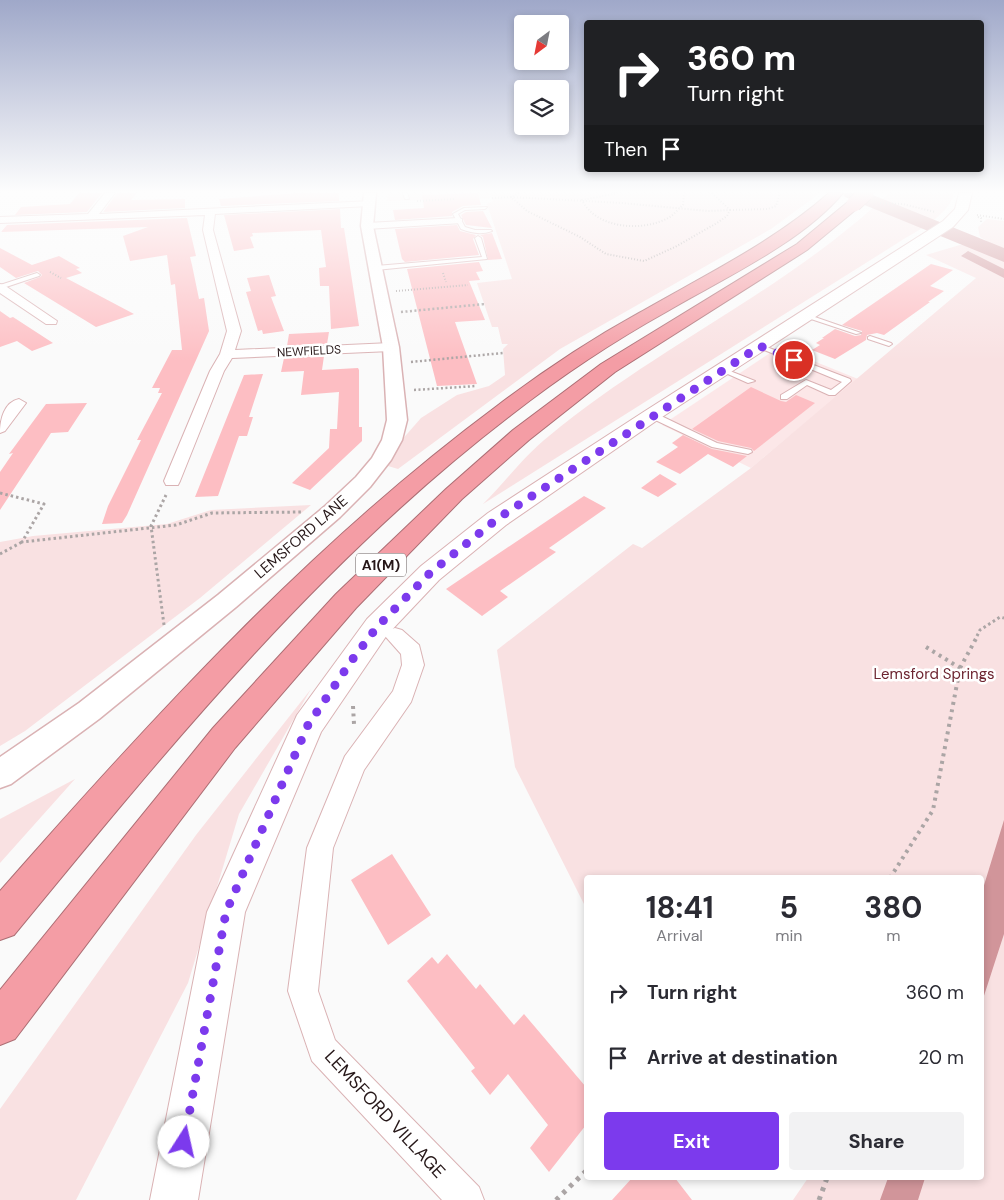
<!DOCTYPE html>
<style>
body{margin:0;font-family:"DM Sans",sans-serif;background:#f2f2f3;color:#2b2b33;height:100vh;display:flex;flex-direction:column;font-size:19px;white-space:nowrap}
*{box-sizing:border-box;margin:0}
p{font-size:16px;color:#7c7c81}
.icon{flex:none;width:28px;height:28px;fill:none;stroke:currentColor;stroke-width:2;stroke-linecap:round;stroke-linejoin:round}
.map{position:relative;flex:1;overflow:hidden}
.sheet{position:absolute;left:584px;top:875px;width:400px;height:305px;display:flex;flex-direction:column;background:#fff;border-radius:5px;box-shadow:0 2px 8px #0003}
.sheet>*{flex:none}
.guide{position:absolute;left:584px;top:20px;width:400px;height:152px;border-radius:5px;box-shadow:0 2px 8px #0003;background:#202124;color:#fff;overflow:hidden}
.needle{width:32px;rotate:212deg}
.tools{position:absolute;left:514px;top:15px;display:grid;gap:10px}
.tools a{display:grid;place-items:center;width:55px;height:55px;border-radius:5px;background:#fff;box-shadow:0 2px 8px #0003;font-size:25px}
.pin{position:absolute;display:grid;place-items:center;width:42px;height:42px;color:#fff;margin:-21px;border:2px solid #fff;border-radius:50%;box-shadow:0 1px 5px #0007}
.me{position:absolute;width:55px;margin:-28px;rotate:10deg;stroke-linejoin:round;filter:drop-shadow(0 0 4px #0008)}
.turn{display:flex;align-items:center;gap:18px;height:105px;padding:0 20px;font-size:22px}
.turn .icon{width:65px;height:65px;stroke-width:2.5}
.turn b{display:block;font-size:35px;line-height:42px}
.then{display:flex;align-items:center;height:48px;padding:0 20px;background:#0003;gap:10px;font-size:19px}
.eta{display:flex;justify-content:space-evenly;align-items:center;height:85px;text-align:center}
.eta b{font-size:30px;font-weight:700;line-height:35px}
.cta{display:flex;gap:10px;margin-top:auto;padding:10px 20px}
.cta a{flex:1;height:58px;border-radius:5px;background:#7c3aed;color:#fff;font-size:20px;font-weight:700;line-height:58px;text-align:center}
.cta a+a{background:#f2f2f3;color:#2b2b33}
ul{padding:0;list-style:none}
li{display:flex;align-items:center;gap:15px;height:65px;padding:0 20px}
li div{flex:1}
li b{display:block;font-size:19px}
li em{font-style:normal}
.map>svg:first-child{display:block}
.built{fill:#fce7e8}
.green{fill:#f9e1e2}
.water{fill:#d1959a}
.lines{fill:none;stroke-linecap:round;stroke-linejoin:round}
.river{fill:#d1959a;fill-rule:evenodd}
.building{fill:#fdbec3}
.service-casing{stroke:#dab2b4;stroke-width:2}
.minor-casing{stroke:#dab2b4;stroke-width:2}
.tertiary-casing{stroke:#dab2b4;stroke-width:3}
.secondary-casing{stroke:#dab2b4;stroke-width:2}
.motorway-casing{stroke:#ac6e74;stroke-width:2}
.path-far4{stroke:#aba5a5;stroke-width:2;stroke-dasharray:1 2;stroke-linecap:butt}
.path-far3{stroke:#aba5a5;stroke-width:2.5;stroke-dasharray:2 2.5;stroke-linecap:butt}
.path-far2{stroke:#aba5a5;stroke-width:3;stroke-dasharray:2.5 3;stroke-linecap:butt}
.path-far1{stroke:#aba5a5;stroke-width:4;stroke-dasharray:3 4.5;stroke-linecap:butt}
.path{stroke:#aba5a5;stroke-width:5;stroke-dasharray:4 5.5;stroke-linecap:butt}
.service{fill:#fff;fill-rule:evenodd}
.minor{fill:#fff;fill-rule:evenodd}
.tertiary{fill:#fff;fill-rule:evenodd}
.secondary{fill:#fff;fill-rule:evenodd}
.motorway{fill:#f49da5;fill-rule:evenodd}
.motorway-bridge-casing{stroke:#ac6e74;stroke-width:16;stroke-linecap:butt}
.motorway-bridge{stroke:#f49da5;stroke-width:15}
.route{stroke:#7c3aed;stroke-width:9;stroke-dasharray:0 16.2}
.labels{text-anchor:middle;stroke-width:5;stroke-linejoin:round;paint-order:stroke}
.far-street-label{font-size:12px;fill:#261718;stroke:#fff}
.shield{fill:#fff;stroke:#675d5d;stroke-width:1}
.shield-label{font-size:14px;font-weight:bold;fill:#261718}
.street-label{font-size:15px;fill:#261718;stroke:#fff}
.park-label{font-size:15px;fill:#6d2531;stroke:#fff}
.near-street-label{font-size:18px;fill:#261718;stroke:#fff}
</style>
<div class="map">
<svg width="1004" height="1200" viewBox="0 0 1004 1200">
<rect width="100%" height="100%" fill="#fafafa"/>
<path class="built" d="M388 193H489L490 198 387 201Z
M779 347 858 379 751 468 662 425Z"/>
<path class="green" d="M490 193H820L771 229 560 349 398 469 388 466 400 442 421 418 457 395 489 386 505 375 503 349 508 344H502L498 327H492L477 283 512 279 487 204 493 201Z
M889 193H954C950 216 914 232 896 244L483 504C505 482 525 455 549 436 656 347 787 290 889 193Z
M987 219 1004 221V251L980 237 978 227Z
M970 242 1004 256V1200H793L808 1178H981V878H586V908L515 767 497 650 633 544 642 548 751 468 976 278 926 255Z
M311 505 200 598 25 731 0 746V542L33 536 167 524 211 510Z
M311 689 239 814 188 983 76 1200H0V1109L196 835Z
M75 779 0 863V819Z"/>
<path class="water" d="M968 251 1004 269V278L961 256Z
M1004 820V934L981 1005V895Z
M888 1178H925L918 1200H880Z"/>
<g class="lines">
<path class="river" d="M842 193H868L1004 248V262L845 197Z"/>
</g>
<path class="building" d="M79 193H102L87 212 15 215 21 207 70 204Z
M117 193H137L131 200 185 199V208L103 212Z
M297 193H339V201L221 206 219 199Z
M478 193 481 205 463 206 452 212V216L395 220 393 210 424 208 422 195Z
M340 209 341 228H344L359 326 331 329 329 286H320L319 268 326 267 321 230 252 233 253 236 250 237 254 248 234 251 224 215Z
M483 211 492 228 466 225 461 215 466 212Z
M187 218 196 256 190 257 192 265 199 299 204 298 209 331 127 515 122 523 102 524 108 506 141 440H137L162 393H158L160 388H152L172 350H182L175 284 171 285 167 255 130 261 123 236 148 227 1 232 7 225Z
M457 225 460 231 476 235 473 239 479 255 405 262 402 259 395 229Z
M492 233 502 259 488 260 483 237 480 235Z
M0 248 32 265 59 256 80 268 76 269 82 273 66 278 134 314 96 327 24 283 40 277 42 275 38 271 16 278 0 267Z
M479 262 483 271 476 272 480 280 469 281 485 320 455 322 477 384 437 386 407 269Z
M931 264 953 270 930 286 944 291 928 302H930L884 335 877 333 867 335 866 340 835 359 812 350 820 345 816 343 824 338H822L835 329 855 336 861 335 862 331 842 325Z
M269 275 276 296 271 297 284 331 263 334 262 330 258 331 246 292 251 291 247 278Z
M0 311 10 318 13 317 53 343 32 351 17 341 0 347Z
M329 332 327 344 287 346 289 334Z
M324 356 322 370 358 368 359 370V427H362V441L310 490 292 483 329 448 330 429H337L339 392 301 395 304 371 281 372 284 358Z
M263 374 249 417H253L247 436H239L218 496 195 497 244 375Z
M751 387 781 401 786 402 796 395 815 403 754 451 751 448 718 441 692 429Z
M87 403 68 432 51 433 0 510V472L13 453 9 454 46 404Z
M683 435 712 449 747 456 733 467 708 454 680 474 656 462 678 447 672 443Z
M660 474 677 484 658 497 641 488Z
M584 496 606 508 549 548 556 552 500 591 508 597 482 616 446 589Z
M392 854 431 915 388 945 351 880Z
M447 954 476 989 480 984 514 1025 524 1014 586 1087V1125L549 1172 530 1148 548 1125 508 1074 490 1095 471 1071 475 1068 407 981 432 957 438 964Z
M632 1178H675L692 1200H612Z"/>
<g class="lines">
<defs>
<path id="service" d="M403 193H407L409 199H405Z
M487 207 485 209 465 210 458 214 465 227 475 230H491L492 231C481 235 472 233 461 229L453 214 464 208Z
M478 236 481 238 487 259 376 270 373 268 376 266 482 257 475 238Z
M37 273 40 275 39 276 0 289V285Z
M805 315H809L861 333 856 334 805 317Z
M870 336 891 343 892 344 889 346 868 339V337Z
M759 344 850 379 851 381 835 395H829L807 385 787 399H781V395L806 380 831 390 842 382 757 347 756 346Z
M721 369H725L755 381 748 383 721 371Z
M649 413H655L717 443 751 450 752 452 748 454 712 447 649 417Z"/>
<path id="minor" d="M105 193H115L99 214 372 201 374 203 369 206 215 214 213 230 241 331 235 350 391 343 398 347 391 351 232 358 224 371 180 481 178 485H166L164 481 210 371 220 354 227 331 203 230 205 215 0 223V217L88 214Z
M458 218 462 219V223L367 229 362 226 367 223Z
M0 284 4 285 57 321 56 324H46L0 293Z
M19 399 26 403 5 431 0 433C0 420 4 402 19 399Z
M395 628 402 630 419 645 424 665 411 702 364 770 333 848 318 991 335 1040 479 1187 484 1200H442L312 1061 288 991 307 848 345 756 393 691 402 665 401 654 385 636 388 630Z"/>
<path id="tertiary" d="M364 193H376L373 226 399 347 407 420 402 440 391 460 370 487 340 517 236 607 99 719 11 784 0 788V757L79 703 218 595 324 507 356 477 372 458 382 440 387 420 383 347 361 226Z"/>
<path id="secondary" d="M959 193H972L968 210 953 227 659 419 506 525 439 580 387 635 321 732 245 912 198 1200H150L207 912 297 715 367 619 421 566 488 513 645 411 943 221 955 209Z"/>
<path id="motorway" d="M829 193H843C801 243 722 279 666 312 612 342 560 377 511 415 320 561 166 750 14 935L0 940V891C152 718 311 544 497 406 542 372 590 340 639 313 705 275 772 243 829 193Z
M854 200 861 204 859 207 807 250 615 372 529 440 462 499 356 608 235 748 15 1039 0 1045V990L213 728 336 594 446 489 513 430 601 364 797 244 849 201Z"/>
</defs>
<use href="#service" class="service-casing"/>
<use href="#minor" class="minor-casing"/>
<use href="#tertiary" class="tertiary-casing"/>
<use href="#secondary" class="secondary-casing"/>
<use href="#motorway" class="motorway-casing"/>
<path class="path-far4" d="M618 193 582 200C596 229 642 232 668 218 674 215 678 209 683 205L684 193
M712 193 730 210
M511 197 622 203 708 211 730 210 727 216 717 223 675 247 644 261 606 254 580 237 527 211Z
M492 198 511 197 519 193
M417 201 456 199
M880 203 903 204 935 212
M730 210 768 209 776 206 780 193
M977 215 1004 219
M978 217 981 218V222
M50 272 61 278
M443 273 446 282
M396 291 468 285
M483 304H485"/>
<path class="path-far3" d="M401 312 485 304
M411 362 503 353
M414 390 476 386"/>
<path class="path-far2" d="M0 493 44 504 22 542 176 525 212 513 301 512
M0 554 22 542
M164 625 151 526 166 495
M977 636 980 630 1000 617 1004 618"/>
<path class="path-far1" d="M926 647 960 668
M353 706 354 724
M890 878 933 810 960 668 978 635"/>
<path class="path" d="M556 1200 586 1171
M819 1200 827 1178"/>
<use href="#service" class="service"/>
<use href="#minor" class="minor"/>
<use href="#tertiary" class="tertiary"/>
<use href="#secondary" class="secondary"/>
<use href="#motorway" class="motorway"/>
<defs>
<path id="motorway-bridge" d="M854 204 866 193"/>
</defs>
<use href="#motorway-bridge" class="motorway-bridge-casing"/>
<use href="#motorway-bridge" class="motorway-bridge"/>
</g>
<linearGradient id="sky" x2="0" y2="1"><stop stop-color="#9fa8c9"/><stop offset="0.53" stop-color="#fdfdfd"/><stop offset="1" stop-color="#fdfdfd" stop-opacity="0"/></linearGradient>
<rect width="1004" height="361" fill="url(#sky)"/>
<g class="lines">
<path class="route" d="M184 1142 226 912 308 725 352 660 377 627 430 573 497 519 760 346 794 360"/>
</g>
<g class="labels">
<g class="far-street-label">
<text transform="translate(309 351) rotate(-3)" y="4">NEWFIELDS</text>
</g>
<rect class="shield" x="356" y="553.5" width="50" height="23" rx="4"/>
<g class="shield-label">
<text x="381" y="570">A1(M)</text>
</g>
<g class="street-label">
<text transform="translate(301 537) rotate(-41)" y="5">LEMSFORD LANE</text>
</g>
<g class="park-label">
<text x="934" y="679">Lemsford Springs</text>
</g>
<g class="near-street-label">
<text transform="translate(385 1114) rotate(47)" y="6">LEMSFORD VILLAGE</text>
</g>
</g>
</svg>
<div class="tools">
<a><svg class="needle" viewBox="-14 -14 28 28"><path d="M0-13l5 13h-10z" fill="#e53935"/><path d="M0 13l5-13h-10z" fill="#7c7c81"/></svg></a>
<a><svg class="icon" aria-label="layers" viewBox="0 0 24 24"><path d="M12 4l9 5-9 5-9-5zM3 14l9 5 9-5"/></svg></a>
</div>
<div class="pin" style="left:794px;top:360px;background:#d93025"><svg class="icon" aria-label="arrive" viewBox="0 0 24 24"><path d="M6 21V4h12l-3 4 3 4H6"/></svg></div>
<svg class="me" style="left:184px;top:1142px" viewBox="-20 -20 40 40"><circle r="19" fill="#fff"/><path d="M0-13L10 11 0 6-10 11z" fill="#7c3aed"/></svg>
<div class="guide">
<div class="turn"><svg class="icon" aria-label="right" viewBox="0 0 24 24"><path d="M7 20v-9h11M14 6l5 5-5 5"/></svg><div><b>360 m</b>Turn right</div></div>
<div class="then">Then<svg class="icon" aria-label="arrive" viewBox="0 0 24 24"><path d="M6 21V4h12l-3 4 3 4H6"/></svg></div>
</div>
<section class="sheet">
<div class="eta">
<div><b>18:41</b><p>Arrival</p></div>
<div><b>5</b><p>min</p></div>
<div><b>380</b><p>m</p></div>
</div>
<ul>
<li><svg class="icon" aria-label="right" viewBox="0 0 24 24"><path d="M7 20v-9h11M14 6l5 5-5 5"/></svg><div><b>Turn right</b></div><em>360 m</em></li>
<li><svg class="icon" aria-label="arrive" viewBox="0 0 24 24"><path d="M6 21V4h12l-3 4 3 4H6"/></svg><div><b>Arrive at destination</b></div><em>20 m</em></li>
</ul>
<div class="cta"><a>Exit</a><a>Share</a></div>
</section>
</div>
